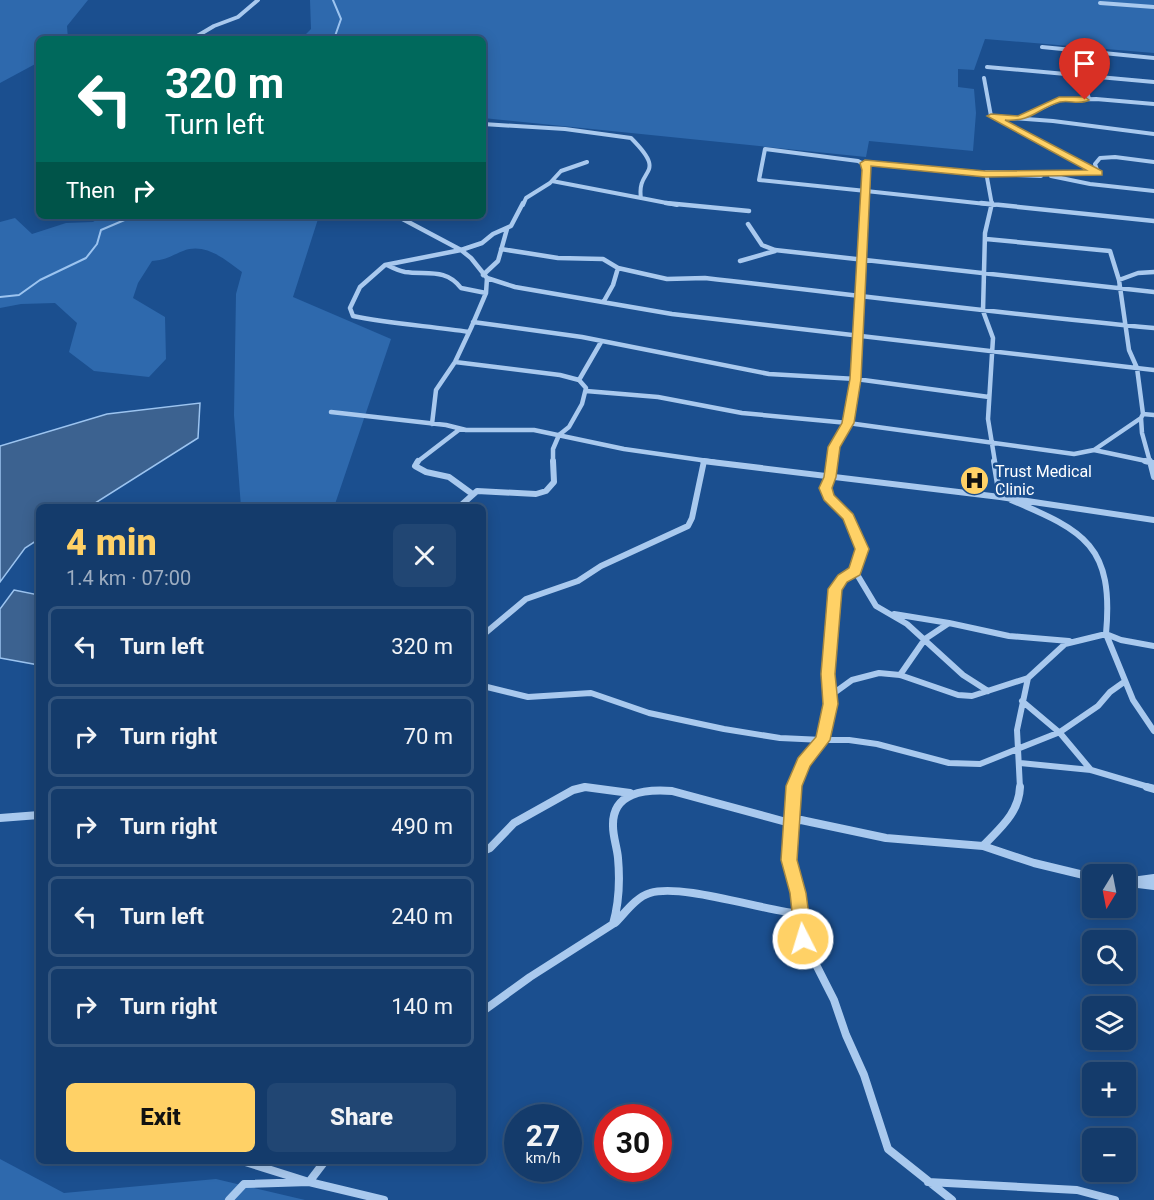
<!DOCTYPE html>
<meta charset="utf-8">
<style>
body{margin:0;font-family:Roboto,sans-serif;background:#214673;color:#f1f3f6;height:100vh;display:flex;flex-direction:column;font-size:22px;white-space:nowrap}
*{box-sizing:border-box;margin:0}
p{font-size:20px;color:#9dadc1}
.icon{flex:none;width:33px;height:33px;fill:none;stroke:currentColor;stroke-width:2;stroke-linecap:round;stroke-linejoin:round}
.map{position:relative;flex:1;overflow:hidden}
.sheet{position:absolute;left:36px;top:504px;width:450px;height:660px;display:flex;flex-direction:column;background:#143b6b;border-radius:9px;box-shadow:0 3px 15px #0003,0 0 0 2px #33557e}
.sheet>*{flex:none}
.hud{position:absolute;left:36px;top:36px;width:450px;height:183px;border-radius:9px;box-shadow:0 3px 15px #0003,0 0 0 2px #33557e;background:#00695c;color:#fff;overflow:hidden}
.needle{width:39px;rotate:190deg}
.controls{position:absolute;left:1082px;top:864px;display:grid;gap:12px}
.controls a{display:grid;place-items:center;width:54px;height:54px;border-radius:9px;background:#143b6b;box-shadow:0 3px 15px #0003,0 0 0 2px #33557e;font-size:30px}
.speed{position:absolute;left:504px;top:1104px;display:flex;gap:12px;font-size:30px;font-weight:700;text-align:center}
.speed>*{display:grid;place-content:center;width:78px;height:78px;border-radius:50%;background:#143b6b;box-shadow:0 3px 15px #0003,0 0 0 2px #33557e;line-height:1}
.speed small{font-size:15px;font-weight:400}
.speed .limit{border:9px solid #d22;background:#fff;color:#111}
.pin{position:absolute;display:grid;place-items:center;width:51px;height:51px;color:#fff;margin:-62px -26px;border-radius:50% 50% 50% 0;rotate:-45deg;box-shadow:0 0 6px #0007}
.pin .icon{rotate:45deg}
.me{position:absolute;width:66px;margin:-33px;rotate:355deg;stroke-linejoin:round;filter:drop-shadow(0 0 4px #0008)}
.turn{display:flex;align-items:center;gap:21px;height:126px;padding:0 30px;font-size:27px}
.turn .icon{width:78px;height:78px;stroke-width:2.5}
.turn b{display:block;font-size:42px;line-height:51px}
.then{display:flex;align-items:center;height:57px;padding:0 30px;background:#0003;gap:12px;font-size:22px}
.round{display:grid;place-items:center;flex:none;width:63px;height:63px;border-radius:9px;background:#214673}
.head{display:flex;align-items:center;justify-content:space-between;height:102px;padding:0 30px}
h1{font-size:36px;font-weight:800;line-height:45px;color:#ffd166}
.action{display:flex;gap:12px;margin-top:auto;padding:12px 30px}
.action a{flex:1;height:69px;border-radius:9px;background:#ffd166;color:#111;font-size:24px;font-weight:800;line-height:69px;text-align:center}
.action a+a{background:#214673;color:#f1f3f6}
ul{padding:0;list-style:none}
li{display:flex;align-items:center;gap:18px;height:81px;margin:0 12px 9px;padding:0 18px;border:3px solid #33557e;border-radius:9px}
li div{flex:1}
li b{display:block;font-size:22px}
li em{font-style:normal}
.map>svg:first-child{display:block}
.green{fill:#2e69ad}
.water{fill:#3c6290;stroke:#9cc4f0;stroke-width:1.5}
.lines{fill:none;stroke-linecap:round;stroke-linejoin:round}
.stream{stroke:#9cc4f0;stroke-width:2}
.street-far3{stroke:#a9c9ee;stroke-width:4}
.street-far2{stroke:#a9c9ee;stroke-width:4.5}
.street-far1{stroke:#a9c9ee;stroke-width:6}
.street{stroke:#a9c9ee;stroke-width:8}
.route{fill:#ffd166;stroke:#a68842;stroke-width:1.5}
.labels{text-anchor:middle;stroke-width:5;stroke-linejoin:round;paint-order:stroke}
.poi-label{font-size:16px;fill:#fff;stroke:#1b4f8f;text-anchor:start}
</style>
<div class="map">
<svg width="1154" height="1200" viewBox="0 0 1154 1200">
<rect width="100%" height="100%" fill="#1b4f8f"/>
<path class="green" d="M0 0H88L67 26 68 39H39V62L0 83Z
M310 0H1154V53L985 39 974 70 958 69V87L974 89 976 113 973 151 869 141 866 157 483 118V39H301L311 29Z
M102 216H319L293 297 391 339 334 507H241L234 415 236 294 242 272C226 260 205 242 183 251 170 256 167 260 152 261L138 283 133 298 165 317 166 359 149 377 94 371 69 352 77 323 55 303 21 304 0 308V222L15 218 32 234 66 223 93 222Z
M0 1159 64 1193 216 1179 305 1200H0Z"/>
<path class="water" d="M200 403 198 438 89 507H39V539L25 548 0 582V446L107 414Z
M14 590 39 595V665L0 658V609Z"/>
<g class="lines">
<path class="stream" d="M333 0 341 19 334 39
M0 297 19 295 40 280 86 258 97 244 101 230 134 216"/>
<path class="street-far3" d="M1100 3 1154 7
M192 39 214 26 238 17 258 0
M1042 47 1154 58
M1082 52 1091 75 1081 77 1079 80 1086 88 1089 99
M987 67 1154 82
M984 78 991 116 1098 173 986 172 992 205
M998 117 1053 121 1154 134
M1021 118 1059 100 1096 99 1154 104
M483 124 565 129 631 138C669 176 636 167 641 198L677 205
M765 149 858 161 867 166 866 191 759 180Z
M865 163 985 174
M1098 173 1095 164 1100 158 1115 157 1154 162
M1015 175 1041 176
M1051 176 1090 184 1154 191
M552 181 641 198
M866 191 995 205
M523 205 526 198 550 183 561 171 587 162
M865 205 866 191"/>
<path class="street-far2" d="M666 203 749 211
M981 203 1154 221
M992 203 985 233 983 311 993 338 988 419 995 462
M397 216 461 250 471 258 487 278 486 293 471 328 455 362 436 390 432 424
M748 224 762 245 775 250 1154 292
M986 239 1110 251 1119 280 1129 350 1137 368 1143 414 1141 418 1094 450
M501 249 558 258 603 259 618 268 613 285 604 301
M740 261 775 251
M387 265C393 268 399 271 405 272 427 275 446 268 461 288L486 293
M618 268 667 279 705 278C855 295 1004 314 1154 328
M483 275 498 261 507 229
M487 278 515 287 672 314 1154 370
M1119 280 1138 273 1154 272
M473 322 582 337 769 374 856 379 989 397
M469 332C430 326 391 324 353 316L350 308 360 287 385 265 461 250 482 243 493 234 511 226 523 203
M455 362 560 375 579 380
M586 391 658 397 742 413 848 423 1074 454 1094 450 1151 462
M331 412 446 425 466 430H534L624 449 715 462
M1143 414 1154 415
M1141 418 1142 433 1150 462
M417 462 460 429
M553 462V449L559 435 569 427 582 404 586 388 579 380 601 342
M832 462 834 447 848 423 856 379 865 203"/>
<path class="street-far1" d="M418 461 415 466 426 472 449 477 471 493
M703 461 1000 497 1154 520
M994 461 1000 497
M1145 461 1154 463
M1150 461 1154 477
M459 507 477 491 536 494 546 491 554 482 553 461
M855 571 876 606 907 624 963 675 988 691
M894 614 949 623
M1106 634 1133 700 1154 731
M1106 634 1121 640 1154 646
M483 635 526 599 578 581 601 566 688 526 692 518 704 461
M900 675 925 639 949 623 1009 636 1069 641
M483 686 528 697 591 693 649 713 724 729 780 738 823 740 834 693 852 680 879 673 900 675 958 695 972 696 1028 678 1065 644 1106 634C1114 546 1085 531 1011 500
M1022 701 1060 733 1091 770
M830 704 828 674 835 589 843 579 855 571 862 549 848 517 829 497 826 488 832 461
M1020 763 1091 770 1152 788
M580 788H595
M794 788 803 762 823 740H849L877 744 949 763 980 764 1060 732 1098 706 1110 692 1124 682
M1020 788 1017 730 1028 678"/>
<path class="street" d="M794 787 789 860 798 893 803 939 834 1000 846 1035 864 1075 888 1149 952 1200
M1147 787 1154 789
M0 818 39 815
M983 846 1034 863 1092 877
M483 851 490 848 514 823 573 790 585 787 630 793
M1125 882 1154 878
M1138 884 1154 886
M615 923C625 913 636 897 650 893 682 883 764 911 802 914
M483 1011 530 977 613 924C619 903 620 880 618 858 617 847 613 837 613 826 612 792 645 789 672 791L790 823 801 820 886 838 983 846C1000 828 1019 813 1020 787
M242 1161 309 1182 384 1200
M928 1182 1077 1190 1115 1200
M229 1200 244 1184 309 1182 325 1161"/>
</g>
<path class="route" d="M1059 97H1085L1089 100C1081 105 1070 100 1060 102 1038 108 1032 122 1005 120L1102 171V175L985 177 871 166 861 379 854 423 840 447 836 477 832 488 834 495 853 514 869 549 860 575 847 582 842 590 835 674 838 704 830 740 810 766 802 786 797 860 806 893 812 939 809 945 803 947 797 945 795 939 790 893 781 860 786 786 798 758 816 737 823 704 821 674 828 589 838 575 849 568 855 549 843 519 824 500 819 488 824 477 828 447 842 423 850 379 862 170 860 163 865 160 985 171 1086 170 987 116 991 114 1018 116Z"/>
<defs>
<symbol id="hospital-disc" viewBox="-11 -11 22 22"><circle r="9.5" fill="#ffd166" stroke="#1b4f8f"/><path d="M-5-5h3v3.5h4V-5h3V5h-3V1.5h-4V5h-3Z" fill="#111"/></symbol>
</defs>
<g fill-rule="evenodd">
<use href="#hospital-disc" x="958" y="464" width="33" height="33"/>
</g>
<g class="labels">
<g class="poi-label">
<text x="995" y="477">Trust Medical<tspan x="995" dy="18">Clinic</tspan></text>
</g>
</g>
</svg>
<div class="controls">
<a><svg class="needle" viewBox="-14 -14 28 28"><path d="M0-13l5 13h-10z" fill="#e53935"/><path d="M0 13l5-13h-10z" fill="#9dadc1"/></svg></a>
<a><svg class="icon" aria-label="search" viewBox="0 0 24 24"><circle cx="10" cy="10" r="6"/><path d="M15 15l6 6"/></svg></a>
<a><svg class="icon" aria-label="layers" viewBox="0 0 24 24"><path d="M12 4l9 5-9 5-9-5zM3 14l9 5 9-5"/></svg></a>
<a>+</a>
<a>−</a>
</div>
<div class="speed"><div>27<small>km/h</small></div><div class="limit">30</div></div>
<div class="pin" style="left:1085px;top:100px;background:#d93025"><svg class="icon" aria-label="arrive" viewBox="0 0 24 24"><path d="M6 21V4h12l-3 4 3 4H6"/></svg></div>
<svg class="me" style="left:803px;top:939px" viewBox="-20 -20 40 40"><circle r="17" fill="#ffd166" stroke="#fff" stroke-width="3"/><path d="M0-11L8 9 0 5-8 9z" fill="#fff"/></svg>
<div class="hud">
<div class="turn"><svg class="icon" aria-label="left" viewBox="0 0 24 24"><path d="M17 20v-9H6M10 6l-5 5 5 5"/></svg><div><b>320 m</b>Turn left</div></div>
<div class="then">Then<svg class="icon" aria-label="right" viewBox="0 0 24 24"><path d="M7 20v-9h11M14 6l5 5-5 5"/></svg></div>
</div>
<section class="sheet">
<div class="head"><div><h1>4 min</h1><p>1.4 km · 07:00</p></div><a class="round"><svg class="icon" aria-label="close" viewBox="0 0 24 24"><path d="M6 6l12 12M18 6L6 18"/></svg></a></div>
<ul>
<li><svg class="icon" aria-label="left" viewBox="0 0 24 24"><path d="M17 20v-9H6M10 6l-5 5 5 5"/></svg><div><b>Turn left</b></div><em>320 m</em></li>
<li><svg class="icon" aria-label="right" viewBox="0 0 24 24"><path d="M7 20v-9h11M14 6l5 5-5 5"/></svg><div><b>Turn right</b></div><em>70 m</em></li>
<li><svg class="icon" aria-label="right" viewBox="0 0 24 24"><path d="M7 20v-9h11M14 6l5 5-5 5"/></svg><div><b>Turn right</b></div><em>490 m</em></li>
<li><svg class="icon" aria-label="left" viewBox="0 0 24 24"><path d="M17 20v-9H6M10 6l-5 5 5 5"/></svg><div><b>Turn left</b></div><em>240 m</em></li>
<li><svg class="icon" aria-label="right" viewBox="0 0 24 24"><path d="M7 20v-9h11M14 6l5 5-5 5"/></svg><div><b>Turn right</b></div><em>140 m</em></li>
</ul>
<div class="action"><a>Exit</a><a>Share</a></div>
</section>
</div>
